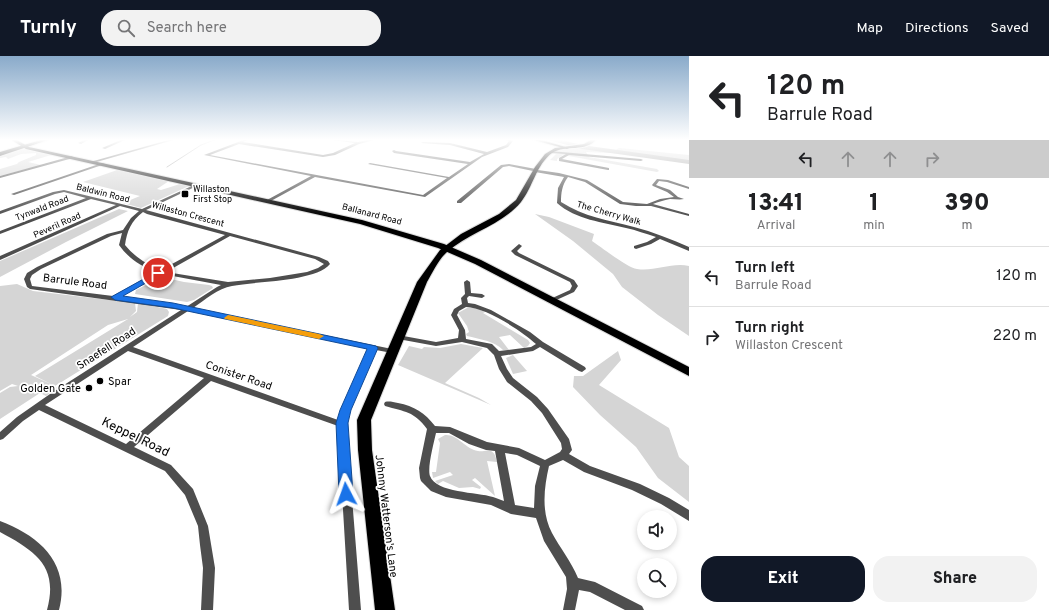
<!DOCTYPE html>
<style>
body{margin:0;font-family:Overpass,sans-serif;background:#f2f2f2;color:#202124;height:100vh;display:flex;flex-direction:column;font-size:15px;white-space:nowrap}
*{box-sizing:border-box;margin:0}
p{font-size:13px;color:#757577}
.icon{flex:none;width:22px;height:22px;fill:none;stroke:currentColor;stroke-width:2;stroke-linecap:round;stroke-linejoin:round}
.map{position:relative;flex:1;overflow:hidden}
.details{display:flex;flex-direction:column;background:#fff;width:360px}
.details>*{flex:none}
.guide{background:#fff;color:#202124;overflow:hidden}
.fabs{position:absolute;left:637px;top:454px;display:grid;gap:8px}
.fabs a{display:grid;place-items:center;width:40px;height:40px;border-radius:50%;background:#fff;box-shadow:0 2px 6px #0003;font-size:20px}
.pin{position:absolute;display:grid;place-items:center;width:34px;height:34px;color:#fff;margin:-17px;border:2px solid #fff;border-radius:50%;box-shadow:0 1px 4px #0007}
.me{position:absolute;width:44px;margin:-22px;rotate:356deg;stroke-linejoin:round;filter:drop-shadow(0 0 3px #0008)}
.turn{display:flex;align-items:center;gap:14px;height:84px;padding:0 12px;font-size:18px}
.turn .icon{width:52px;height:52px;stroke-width:2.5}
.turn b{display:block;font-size:28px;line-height:34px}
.lanes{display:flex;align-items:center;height:38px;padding:0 12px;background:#0003;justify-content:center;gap:20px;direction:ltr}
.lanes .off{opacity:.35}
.eta{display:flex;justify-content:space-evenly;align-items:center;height:68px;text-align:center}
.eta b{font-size:24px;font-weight:800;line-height:28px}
.primary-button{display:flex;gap:8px;margin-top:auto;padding:8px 12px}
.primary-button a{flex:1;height:46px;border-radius:16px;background:#111827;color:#fff;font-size:16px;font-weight:800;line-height:46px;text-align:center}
.primary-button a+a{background:#f2f2f2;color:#202124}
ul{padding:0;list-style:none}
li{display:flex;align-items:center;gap:12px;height:60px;padding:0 12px;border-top:1px solid #e0e0e0}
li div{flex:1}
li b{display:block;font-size:15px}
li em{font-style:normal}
header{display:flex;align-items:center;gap:24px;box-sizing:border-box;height:56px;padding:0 20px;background:#111827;color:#fff}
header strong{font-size:19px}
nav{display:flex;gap:22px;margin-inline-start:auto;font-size:14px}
.search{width:280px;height:36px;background:#f2f2f2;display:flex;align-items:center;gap:10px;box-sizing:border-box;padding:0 14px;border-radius:16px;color:#757577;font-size:15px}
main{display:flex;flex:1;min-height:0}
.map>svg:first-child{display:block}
.green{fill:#d5d5d5;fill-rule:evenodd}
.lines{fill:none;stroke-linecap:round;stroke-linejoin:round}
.stream{stroke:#9c9c9c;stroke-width:1}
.river{fill:#9c9c9c;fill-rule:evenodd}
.primary-casing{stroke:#dbdbdb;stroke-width:2}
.trunk-casing{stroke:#dbdbdb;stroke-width:2}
.minor{fill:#4e4e4e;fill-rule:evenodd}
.primary{fill:#000;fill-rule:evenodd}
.trunk{fill:#000;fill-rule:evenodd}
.route{fill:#1a73e8;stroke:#114b97}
.slow{fill:#f59e0b}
.poi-dot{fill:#000;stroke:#fff;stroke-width:1.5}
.labels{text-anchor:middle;stroke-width:3.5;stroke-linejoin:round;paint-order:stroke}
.far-poi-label{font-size:9px;fill:#000;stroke:#fff;text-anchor:start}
.far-street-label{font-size:9px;fill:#000;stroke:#fff}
.street-label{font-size:11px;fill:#000;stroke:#fff}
.poi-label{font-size:11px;fill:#000;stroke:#fff;text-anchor:start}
.near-street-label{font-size:13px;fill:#000;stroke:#fff}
</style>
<header>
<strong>Turnly</strong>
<div class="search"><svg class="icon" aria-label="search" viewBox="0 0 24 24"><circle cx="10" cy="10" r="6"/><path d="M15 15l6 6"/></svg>Search here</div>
<nav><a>Map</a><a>Directions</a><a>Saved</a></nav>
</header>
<main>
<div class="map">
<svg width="689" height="554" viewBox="0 0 689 554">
<rect width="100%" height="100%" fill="#fff"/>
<path class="green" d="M585 91 614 95 619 92 689 99V107L634 98 586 96 589 101 657 113 659 115 657 116 563 99 557 103V105L550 104 556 98 563 97 558 96 560 94Z
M25 93 51 99 28 106 41 109 0 120V113L17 108 19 106 36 99V97L21 98 8 103 6 101 0 102V99Z
M120 113 169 125 157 133 161 134 180 128 189 130 141 152 123 147 140 140 83 126Z
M119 153 128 155 66 186 0 221V205Z
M535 158 549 161 594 178 592 185C601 191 628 212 637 213 654 216 672 206 689 210V280L658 259 622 231 613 218 573 185Z
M162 221 184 226 209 229 212 230 213 232 194 244 187 246 135 238 136 234Z
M17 228 33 235 135 247 136 255 130 261 137 256 138 247 167 253 169 256 168 260 55 330 57 332 46 340 40 337 0 363V337L10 331 18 330 12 328 0 335V230ZM128 263 35 320 53 329 31 319 108 269Z
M467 252H476L485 256 483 257 528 284 530 287 528 290 524 292 510 279 499 281 509 294H503C495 285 479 283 467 280L466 278 469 276 467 270 458 257Z
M461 288 483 292 445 327 479 342 491 349 398 309 409 290 422 293 424 291 440 292Z
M618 295 621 304 599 329 669 372 679 401 689 410V446L658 422 636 391 600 359 573 331 574 320H583Z
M513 299 527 315 513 318 506 302Z
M445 379C458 378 465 393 478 395 482 396 486 394 491 395 495 397 496 402 497 406L487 405 495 440 475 422 472 424 481 431 480 433 473 431 459 432 443 425 438 428 435 425 453 419 450 416 433 422 432 416H436L440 387 438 383Z"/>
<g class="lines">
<path class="stream" d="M167 111 201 89 217 83"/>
<path class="river" d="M545 83H557L582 89 689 104V108L582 93Z"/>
<defs>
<path id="primary" d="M10 83H15L29 91 362 164 444 188 481 204 689 311V320L475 208 438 192 360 168 26 93Z
M530 83H538L569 92 567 93Z"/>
<path id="trunk" d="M44 83H51L0 100V96Z
M592 83H597C585 97 566 88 552 97 536 109 533 131 521 146 502 169 470 176 447 196 438 204 433 216 427 226L371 364 372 394 395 554H375L358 394 357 364 417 226 440 194 461 178 499 158 516 144 535 111 545 98 555 92 584 88Z"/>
</defs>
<use href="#primary" class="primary-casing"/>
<use href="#trunk" class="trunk-casing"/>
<path class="minor" d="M86 83H90L81 88 78 87Z
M123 83H127L105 93 102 92Z
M172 83H177L93 107 90 106Z
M246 83H250L243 86 323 99 333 97 355 87 325 83 358 86 372 83H378L359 88 335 99 323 101 239 88 210 99 423 139 447 122 368 108 370 107 449 121 468 108 394 97 392 95 394 94 396 95 470 106 484 98 450 89 421 87 423 86 450 87 487 96 506 89 509 85 501 83H507L513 85 508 91 482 101 425 141 315 121 269 146H267V144L311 120 204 99Z
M550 95 641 103 643 104 641 105 569 99 562 103 609 112V114H608L559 105V102L566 98 549 97Z
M72 100 73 102 0 122V120Z
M102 107 105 108 14 139 11 138Z
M509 108 536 113 538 114 559 117 587 124 623 146 647 148 660 143 674 141 667 136 653 130 652 129 657 123 668 124 689 131V133L667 126 659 125 656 129 670 134 678 141 684 143C680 144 675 143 670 143 664 144 658 146 653 148L689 158V160L651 150H636L620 148 585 126 568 121C562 129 561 137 561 146 584 161 608 164 634 171 653 176 671 183 689 191V195L660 183 651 188 636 193 634 192V190L647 186 656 181C646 178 636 174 626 172 603 166 576 164 557 147L558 132 564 121 535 116 533 115 509 110 503 111 461 147H457V145L501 109Z
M196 128 199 129 146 154 319 201 328 205 330 208C315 226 256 225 232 230 218 232 205 244 193 252L392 293 396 295 392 297 376 294 349 354 346 367 361 554H349L338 370 211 325 134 391 171 409 193 433 208 470 215 512 213 554H201L203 512 200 489 198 470 185 439 165 415 39 354 23 365 3 383 0 384V376L17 361 50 338 181 254 30 233 27 231 24 223 27 217 37 211 107 178 123 174 131 162 139 155 120 150 0 204V200L116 149 91 143 0 178V175L86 142 64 136 55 138 0 158V155L53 136 64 134 142 153ZM143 156 147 158 225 179 161 214C146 208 135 201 125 189 127 175 131 165 143 156ZM122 177 119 189C129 203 141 210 156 216L113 240 32 230 30 223 32 219 41 213 111 180ZM230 180 315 203 324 208 318 212 307 216 270 222 228 226 166 216ZM162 218 221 229 217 231 186 251 120 241ZM188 255 369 293 341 354 338 364 133 291ZM128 295 204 322 126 388 45 349Z
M519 188 522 190 517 195 519 197 574 224 578 230 574 236 552 246H548L547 245 548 244 570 234 572 230 570 226 515 199 511 195Z
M467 224 470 226 471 237 482 238 485 240 482 242 469 240 467 242 468 247 475 248 491 254 530 276 543 286 585 311 586 313 582 316 579 315 540 291 533 295 501 300 507 313 513 322 537 341 548 353 569 383 572 394 569 398 590 410 640 428 669 442 689 454V465L661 448 632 434 584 416 563 404 549 410C544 432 541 456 552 477 560 492 571 505 578 522L595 526 642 550 644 554H625L590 536 579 534 575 554H563L567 533 566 521 544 485 536 462 511 458 491 449 446 441 431 435 421 425 420 422 419 412 427 373C414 355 405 356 385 350L384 348 385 346C389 345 393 346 398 347 414 350 425 357 435 370L450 371 487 386 519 392 545 404 560 396 562 393 561 387 542 357 531 345 507 326 499 313 494 299 487 292 462 286 436 290 398 283 394 281 398 279 436 286 458 282 459 274 451 259 454 253 462 248 461 242 465 238 464 226ZM466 251C485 251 522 275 536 288L531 291 499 295 492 288 466 283 465 274 457 259 459 255ZM436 377H449L469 388 486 394 495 395 504 445C500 444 497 442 493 441 477 436 436 437 430 420 427 412 434 386 436 377ZM505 397 517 399 540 410 535 430 534 452 515 449Z
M0 465C40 480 71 508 59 554H47C59 510 35 495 0 476Z"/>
<use href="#primary" class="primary"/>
<use href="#trunk" class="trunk"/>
</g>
<linearGradient id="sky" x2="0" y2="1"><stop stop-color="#89aaca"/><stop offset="0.52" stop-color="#fff"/><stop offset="1" stop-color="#fff" stop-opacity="0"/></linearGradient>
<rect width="689" height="161" fill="url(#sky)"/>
<path class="route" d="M158 215 161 217 160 219 123 240 173 247 376 290 378 292 351 354 348 367 353 438 351 442 346 444 341 442 339 438 336 367 340 354 367 293 173 252 115 244 111 241Z"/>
<path class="slow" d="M228 259 319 278 324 280 319 283 225 263 224 262Z"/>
<g class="poi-dot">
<rect x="181" y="134" width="8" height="8" rx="2"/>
<circle cx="100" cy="325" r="4"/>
<circle cx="89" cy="332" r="4"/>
</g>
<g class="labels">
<g class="far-poi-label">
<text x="193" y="136">Willaston<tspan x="193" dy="10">First Stop</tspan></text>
</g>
<g class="far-street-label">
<text transform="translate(103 137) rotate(14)" y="3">Baldwin Road</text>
<text transform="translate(42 152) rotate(-21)" y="3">Tynwald Road</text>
<text transform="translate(609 157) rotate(16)" y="3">The Cherry Walk</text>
<text transform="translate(188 158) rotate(15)" y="3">Willaston Crescent</text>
<text transform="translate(372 158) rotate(15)" y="3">Ballanard Road</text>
<text transform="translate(57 169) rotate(-24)" y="3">Peveril Road</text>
</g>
<g class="street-label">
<text transform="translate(75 225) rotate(7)" y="4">Barrule Road</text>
<text transform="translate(106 292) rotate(-33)" y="4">Snaefell Road</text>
<text transform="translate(239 319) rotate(19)" y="4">Conister Road</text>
<text transform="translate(387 460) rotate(83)" y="4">Johnny Watterson's Lane</text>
</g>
<g class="poi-label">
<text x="108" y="329">Spar</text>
<text x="81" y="336" text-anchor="end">Golden Gate</text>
</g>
<g class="near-street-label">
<text transform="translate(136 380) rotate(26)" y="5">Keppel Road</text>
</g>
</g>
</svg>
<div class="fabs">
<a><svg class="icon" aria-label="sound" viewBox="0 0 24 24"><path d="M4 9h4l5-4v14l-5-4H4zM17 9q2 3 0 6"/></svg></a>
<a><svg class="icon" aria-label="search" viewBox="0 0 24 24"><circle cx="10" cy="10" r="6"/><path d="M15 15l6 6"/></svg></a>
</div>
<div class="pin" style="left:158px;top:217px;background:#d93025"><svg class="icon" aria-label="arrive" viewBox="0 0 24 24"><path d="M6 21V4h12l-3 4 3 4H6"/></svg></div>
<svg class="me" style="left:346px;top:438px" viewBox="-20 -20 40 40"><path d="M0-17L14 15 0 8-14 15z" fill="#1a73e8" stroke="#fff" stroke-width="4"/></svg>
</div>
<section class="details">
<div class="guide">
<div class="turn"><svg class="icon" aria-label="left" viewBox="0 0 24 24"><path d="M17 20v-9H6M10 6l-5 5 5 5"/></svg><div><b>120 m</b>Barrule Road</div></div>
<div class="lanes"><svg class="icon" aria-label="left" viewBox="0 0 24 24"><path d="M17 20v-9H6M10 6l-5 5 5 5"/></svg><svg class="icon off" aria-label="ahead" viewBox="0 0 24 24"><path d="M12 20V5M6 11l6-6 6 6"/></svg><svg class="icon off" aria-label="ahead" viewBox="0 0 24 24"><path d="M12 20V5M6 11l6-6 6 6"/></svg><svg class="icon off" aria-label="right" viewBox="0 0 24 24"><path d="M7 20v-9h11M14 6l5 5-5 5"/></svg></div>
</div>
<div class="eta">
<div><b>13:41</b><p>Arrival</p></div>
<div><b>1</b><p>min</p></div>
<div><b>390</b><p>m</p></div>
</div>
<ul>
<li><svg class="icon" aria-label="left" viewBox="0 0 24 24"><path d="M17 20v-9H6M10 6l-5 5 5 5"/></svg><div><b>Turn left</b><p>Barrule Road</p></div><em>120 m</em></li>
<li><svg class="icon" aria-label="right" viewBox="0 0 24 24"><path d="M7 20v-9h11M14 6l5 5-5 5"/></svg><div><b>Turn right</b><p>Willaston Crescent</p></div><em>220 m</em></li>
</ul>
<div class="primary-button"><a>Exit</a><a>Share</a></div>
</section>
</main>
